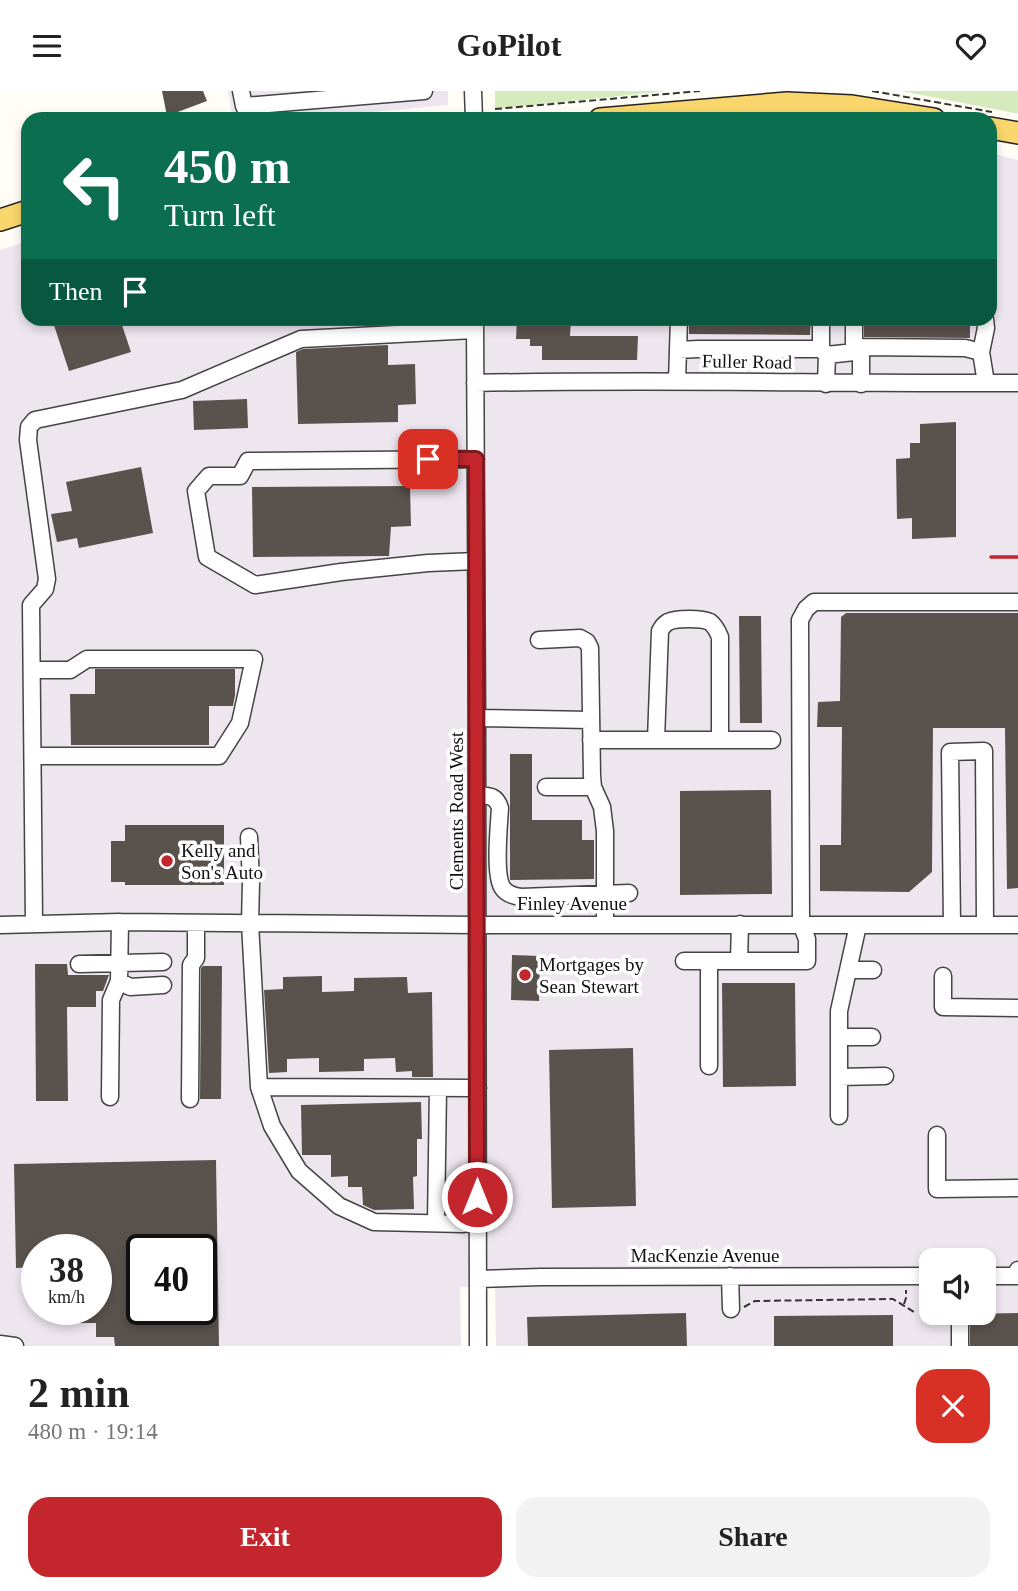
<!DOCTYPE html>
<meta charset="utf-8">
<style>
body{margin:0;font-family:"Times New Roman",serif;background:#f2f2f2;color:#222;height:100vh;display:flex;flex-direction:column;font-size:26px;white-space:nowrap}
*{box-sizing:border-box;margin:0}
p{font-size:23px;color:#767676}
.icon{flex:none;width:38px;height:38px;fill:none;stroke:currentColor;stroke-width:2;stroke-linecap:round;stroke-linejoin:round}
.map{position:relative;height:1255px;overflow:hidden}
.panel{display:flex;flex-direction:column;background:#fff;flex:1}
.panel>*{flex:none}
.hud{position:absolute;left:21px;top:21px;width:976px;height:214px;border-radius:21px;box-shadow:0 4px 10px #0003;background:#0b6e4f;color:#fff;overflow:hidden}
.tools{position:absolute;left:919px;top:1157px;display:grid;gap:14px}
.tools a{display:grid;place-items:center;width:77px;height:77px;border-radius:14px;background:#fff;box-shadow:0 4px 10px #0003;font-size:35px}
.speed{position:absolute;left:21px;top:1143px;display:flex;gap:14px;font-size:35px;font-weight:700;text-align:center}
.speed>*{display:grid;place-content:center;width:91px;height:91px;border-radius:50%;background:#fff;box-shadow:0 4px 10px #0003;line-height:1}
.speed small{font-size:18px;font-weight:400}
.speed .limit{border:4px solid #111;border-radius:10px;background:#fff;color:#111}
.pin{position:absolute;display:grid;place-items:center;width:60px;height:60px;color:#fff;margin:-30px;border-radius:14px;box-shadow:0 4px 10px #0006}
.me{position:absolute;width:77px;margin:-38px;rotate:0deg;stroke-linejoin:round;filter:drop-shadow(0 0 5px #0008)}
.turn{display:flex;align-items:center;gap:24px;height:147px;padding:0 28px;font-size:32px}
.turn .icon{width:91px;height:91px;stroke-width:2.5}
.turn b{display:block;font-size:49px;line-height:60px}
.then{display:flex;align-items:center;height:66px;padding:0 28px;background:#0003;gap:14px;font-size:26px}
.round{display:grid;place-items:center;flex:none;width:74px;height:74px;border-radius:21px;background:#f2f2f2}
.overview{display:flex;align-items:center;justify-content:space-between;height:119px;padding:0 28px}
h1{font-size:42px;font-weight:800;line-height:52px}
.button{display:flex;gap:14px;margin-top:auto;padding:14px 28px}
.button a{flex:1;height:80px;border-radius:21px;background:#c4262e;color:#fff;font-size:28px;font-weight:800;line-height:80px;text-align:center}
.button a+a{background:#f2f2f2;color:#222}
header{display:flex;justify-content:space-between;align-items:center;height:91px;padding:0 28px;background:#fff;font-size:32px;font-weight:800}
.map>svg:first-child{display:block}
.industrial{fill:#eee6ef;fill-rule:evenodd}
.green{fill:#d5ebbd}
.building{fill:#5a524d;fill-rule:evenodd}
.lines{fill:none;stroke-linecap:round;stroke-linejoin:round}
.minor-casing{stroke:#444;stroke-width:19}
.major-casing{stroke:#222;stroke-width:24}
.path{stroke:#333;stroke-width:2;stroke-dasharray:7 3.5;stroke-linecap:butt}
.minor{stroke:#fff;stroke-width:16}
.major{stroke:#f9d66b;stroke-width:21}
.rail{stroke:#c4262e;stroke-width:3.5}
.route-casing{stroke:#7f191e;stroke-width:18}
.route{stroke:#c4262e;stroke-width:12}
.poi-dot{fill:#c4262e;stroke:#fff;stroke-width:2.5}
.labels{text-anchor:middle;stroke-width:7;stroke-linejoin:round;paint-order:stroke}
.street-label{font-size:19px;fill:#111;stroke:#fff}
.poi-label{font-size:19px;fill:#111;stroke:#fff;text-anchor:start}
</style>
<header><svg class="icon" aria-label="menu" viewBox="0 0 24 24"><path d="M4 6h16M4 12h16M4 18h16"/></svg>GoPilot<svg class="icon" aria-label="heart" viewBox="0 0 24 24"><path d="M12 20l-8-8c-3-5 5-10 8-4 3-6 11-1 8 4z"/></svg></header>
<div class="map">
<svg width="1018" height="1255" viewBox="0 0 1018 1255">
<rect width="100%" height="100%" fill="#fffdf5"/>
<path class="industrial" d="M228 0H448V14L297 28H233Z
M991 62 1018 69V1255H496L495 1195 460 1196 461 1255H0V159L28 150V228H990ZM37 1158H96V1218H37ZM142 1158H201V1218H142ZM931 1169H984V1222H931Z"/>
<path class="green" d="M495 0H667L495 18Z
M901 0H1018V22H1014Z"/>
<path class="building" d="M162 0H203L207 10 167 25Z
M52 228H120L131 261 69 280Z
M517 228H571L570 245H638L637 269H542V255H530V248H516Z
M689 228H811L810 244 689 243Z
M864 228H970V247L864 246Z
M388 254V274L415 273 416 313 398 314V331L298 333 296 261 303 258Z
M247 308 248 337 194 339 193 310Z
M956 331V446L912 448V427L897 428 896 368 910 367V352H920V333Z
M141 376 153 442 79 457 77 447 57 451 51 423 72 420 66 391Z
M410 395 411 435 391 436 389 465 253 466 252 396Z
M846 522H1018V797L1007 798 1005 637H933L932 781 909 801 820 800V754H841L842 636H817L818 611 840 610 841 526Z
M739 525H761L762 632H740Z
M95 578H235V604L233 615H209V654H71L70 603H95Z
M510 663H532V729H582V749H594V788L510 789Z
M771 699 772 803 680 804V700Z
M125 734H224V794H125V791H111V750H125Z
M512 864 540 865 539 910 511 909Z
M35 873H67L68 884H109L103 900H96V916H67L68 1010H36Z
M203 875H222L221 1008H200L201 877Z
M322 885V901L354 900V887L407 886 408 902 432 901 433 986H412V980L396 981 395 967 364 968V980L319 981V967L287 968V981L269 982 264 899 283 898V886Z
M722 892H795L796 995 723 996Z
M633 957 636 1115 552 1117 549 959Z
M421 1011 422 1048H417V1085L413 1086 414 1118 374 1119 363 1114 362 1096H348V1085L331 1086V1064H302L301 1014Z
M216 1069 219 1255H115L114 1246H96V1232H79V1218H96V1158H37V1176L16 1177 14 1073ZM142 1158H201V1218H142Z
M686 1222 687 1255H528L527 1226Z
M1018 1222V1255H970V1223Z
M893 1224V1255H774V1225Z"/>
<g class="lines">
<defs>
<path id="minor" d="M241 0 244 15 251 28
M473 0 474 28
M244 15 424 0
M475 228 477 627 478 1255
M821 228V258
M678 259 679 228
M854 261V228
M981 261 986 237 985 228
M677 290 678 259 698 258H821L827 264
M475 292C656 288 837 293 1018 292
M826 293 827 264 854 261 861 256
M861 293V256L965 257 981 261 986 292
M476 470 428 472 341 481 255 494 207 466 196 400 209 385H240L248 370 476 368
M539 549 580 547 587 551 590 557 592 685 593 696 602 716 605 740V833
M32 579H70L87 568H254L240 632 219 665H33
M477 627 590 629
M591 649H772
M656 649 660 540C663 535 663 534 668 531 676 527 702 527 710 531 715 535 718 541 720 546V649
M546 696H593
M477 704C489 705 496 704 500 717 499 734 494 782 502 796 506 803 513 805 521 806L629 802
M249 746 251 792 250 832 259 996 272 1035 299 1080 339 1115 374 1131 463 1133 477 1130
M34 832 31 514 45 498 47 488 28 349 29 336 35 329 182 299 301 248 474 239
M740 833 739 870H807V848L801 833 800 529 806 518 814 511H1018
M0 834 120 831 478 834H1018
M952 834 950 661 984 660 985 833
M684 870H739
M79 873 163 871
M848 879H873
M943 885V916L1018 917
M119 890 130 896 163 894
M839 946H872
M709 975V870
M839 986 885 985
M259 996 478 997
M110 1006 111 909 119 890 120 831
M190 1008 191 874 196 867V832
M839 1025V920L858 834
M937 1044V1098L1018 1097
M436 1132 438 997
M730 1185 731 1218
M984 1185H1018V1179
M479 1188 541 1186 931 1185
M960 1222V1255
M0 1253 15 1255"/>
<path id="major" d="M600 28 787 12 852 15 934 28
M990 37 1018 42
M0 129 28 120"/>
</defs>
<use href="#minor" class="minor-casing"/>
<use href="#major" class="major-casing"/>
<path class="path" d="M872 0 992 21
M495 18 700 0
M401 28 455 23
M904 1213 906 1207V1199
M744 1216 755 1210 893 1208 914 1221"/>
<use href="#minor" class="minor"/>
<use href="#major" class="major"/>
<path class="rail" d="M991 466H1018"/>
</g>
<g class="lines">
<defs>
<path id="route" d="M428 368H476L477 1106"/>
</defs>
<use href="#route" class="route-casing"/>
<use href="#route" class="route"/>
</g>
<g class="poi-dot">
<circle cx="167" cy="770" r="7"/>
<circle cx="525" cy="884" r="7"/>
</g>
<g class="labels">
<g class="street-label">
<text transform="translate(747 270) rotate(1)" y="7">Fuller Road</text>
<text transform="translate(456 720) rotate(-90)" y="7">Clements Road West</text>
<text x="572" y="819">Finley Avenue</text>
<text x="705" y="1171">MacKenzie Avenue</text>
</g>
<g class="poi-label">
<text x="181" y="766">Kelly and<tspan x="181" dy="22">Son's Auto</tspan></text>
<text x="539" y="880">Mortgages by<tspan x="539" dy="22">Sean Stewart</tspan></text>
</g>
</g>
</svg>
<div class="tools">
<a><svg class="icon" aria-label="sound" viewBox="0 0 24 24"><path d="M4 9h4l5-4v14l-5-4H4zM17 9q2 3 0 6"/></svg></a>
</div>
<div class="speed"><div>38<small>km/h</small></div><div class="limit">40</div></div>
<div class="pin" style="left:428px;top:368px;background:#d93025"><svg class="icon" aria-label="arrive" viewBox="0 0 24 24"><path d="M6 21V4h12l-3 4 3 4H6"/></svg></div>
<svg class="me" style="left:477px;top:1106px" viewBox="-20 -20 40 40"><circle r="17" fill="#c4262e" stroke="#fff" stroke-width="3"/><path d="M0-11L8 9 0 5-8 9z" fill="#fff"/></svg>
<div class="hud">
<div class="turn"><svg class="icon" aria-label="left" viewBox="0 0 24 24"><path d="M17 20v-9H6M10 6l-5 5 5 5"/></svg><div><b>450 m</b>Turn left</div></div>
<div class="then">Then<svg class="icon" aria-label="arrive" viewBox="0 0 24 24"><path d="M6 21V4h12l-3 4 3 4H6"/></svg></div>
</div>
</div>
<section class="panel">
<div class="overview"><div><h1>2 min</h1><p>480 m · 19:14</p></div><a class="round" style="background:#d93025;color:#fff"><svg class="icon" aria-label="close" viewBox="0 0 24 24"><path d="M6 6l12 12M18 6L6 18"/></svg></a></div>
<div class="button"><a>Exit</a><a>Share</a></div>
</section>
